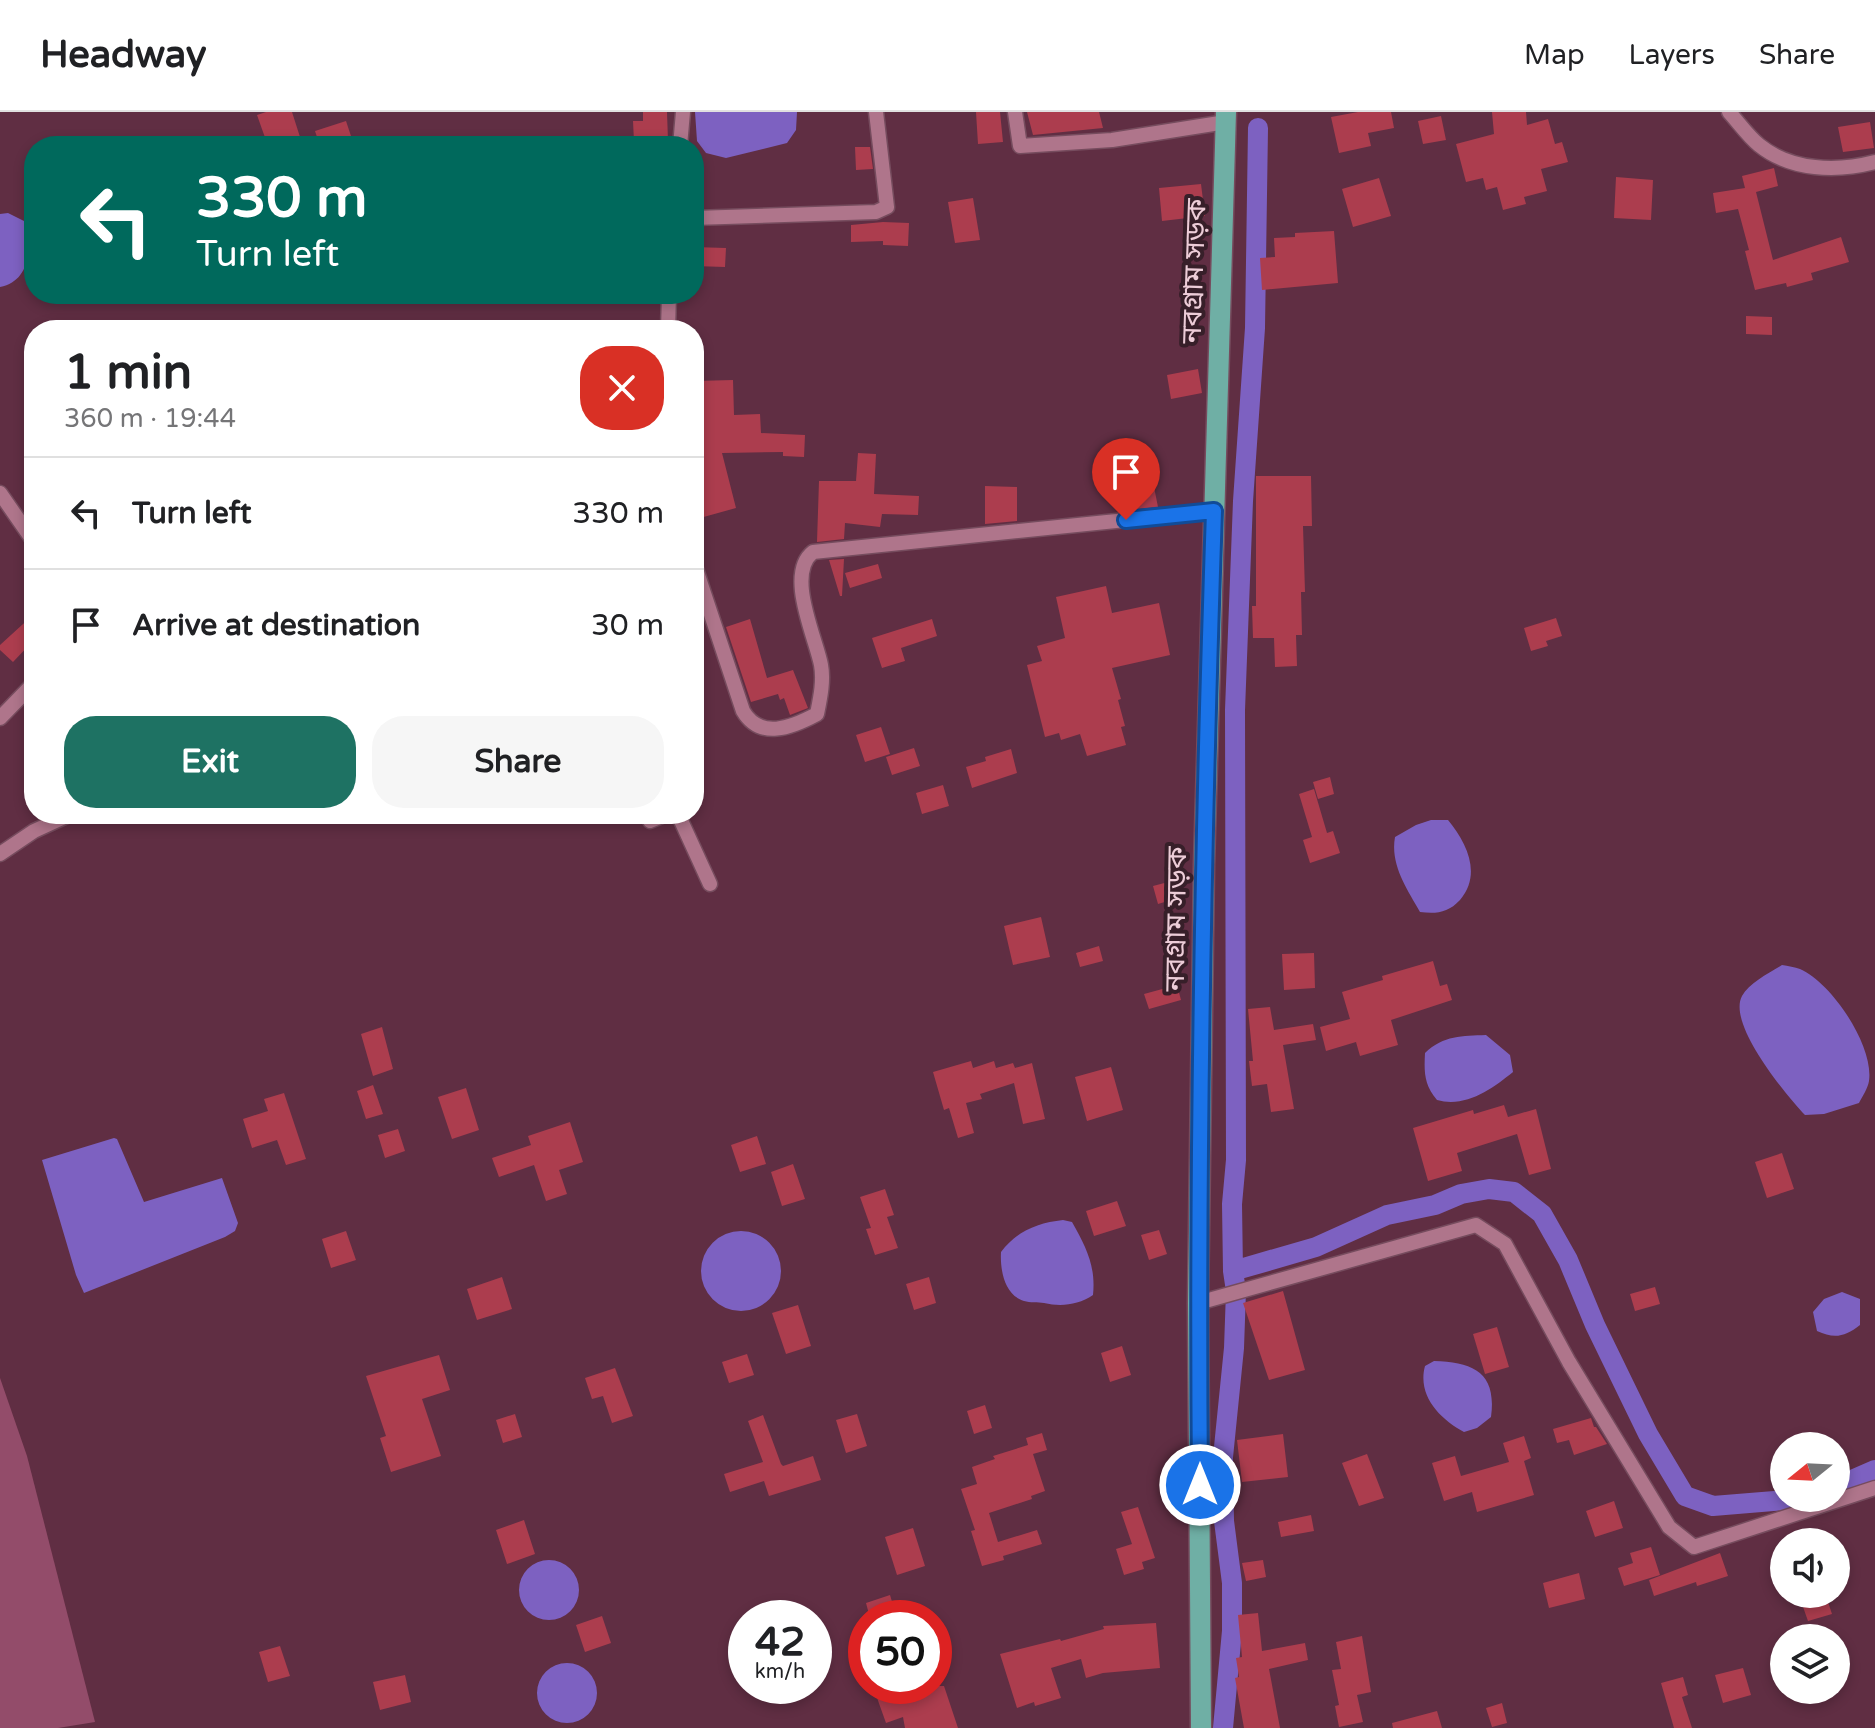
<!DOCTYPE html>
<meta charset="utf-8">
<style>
body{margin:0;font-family:"Varela Round","Noto Sans Bengali",sans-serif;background:#f6f6f6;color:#202124;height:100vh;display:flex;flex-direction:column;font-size:30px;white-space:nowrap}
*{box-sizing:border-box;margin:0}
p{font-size:26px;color:#757577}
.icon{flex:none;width:44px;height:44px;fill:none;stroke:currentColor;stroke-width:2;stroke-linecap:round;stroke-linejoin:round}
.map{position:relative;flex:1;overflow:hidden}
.details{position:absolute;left:24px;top:208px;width:680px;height:504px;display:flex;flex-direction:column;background:#fff;border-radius:32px;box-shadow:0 4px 12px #0003}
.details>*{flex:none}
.top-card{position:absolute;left:24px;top:24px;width:680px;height:168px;border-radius:32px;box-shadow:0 4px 12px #0003;background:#00695c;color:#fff;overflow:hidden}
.needle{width:52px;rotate:252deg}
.tools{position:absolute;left:1770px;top:1320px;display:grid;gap:16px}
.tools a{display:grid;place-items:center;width:80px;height:80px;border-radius:50%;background:#fff;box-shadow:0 4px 12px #0003;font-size:40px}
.speed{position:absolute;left:728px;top:1488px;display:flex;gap:16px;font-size:40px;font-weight:700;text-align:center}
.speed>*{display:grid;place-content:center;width:104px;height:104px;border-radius:50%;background:#fff;box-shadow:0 4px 12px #0003;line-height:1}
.speed small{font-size:20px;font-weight:400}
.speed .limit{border:12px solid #d22;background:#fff;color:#111}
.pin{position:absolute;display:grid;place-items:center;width:68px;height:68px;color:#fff;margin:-82px -34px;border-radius:50% 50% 50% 0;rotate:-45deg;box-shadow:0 0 8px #0007}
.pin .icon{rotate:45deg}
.me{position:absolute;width:88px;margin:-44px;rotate:0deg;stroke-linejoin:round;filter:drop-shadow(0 0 6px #0008)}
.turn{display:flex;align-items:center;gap:28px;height:168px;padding:0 40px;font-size:36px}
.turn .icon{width:104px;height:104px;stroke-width:2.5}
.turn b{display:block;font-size:56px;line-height:68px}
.round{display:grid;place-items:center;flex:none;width:84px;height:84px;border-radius:32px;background:#f6f6f6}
.headline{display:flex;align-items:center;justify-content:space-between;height:136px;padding:0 40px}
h1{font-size:48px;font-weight:800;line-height:60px}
.primary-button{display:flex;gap:16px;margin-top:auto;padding:16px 40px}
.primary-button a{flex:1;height:92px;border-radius:32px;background:#1e7263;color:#fff;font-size:32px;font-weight:800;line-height:92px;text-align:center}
.primary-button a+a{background:#f6f6f6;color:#202124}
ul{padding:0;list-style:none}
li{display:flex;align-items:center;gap:24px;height:112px;padding:0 40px;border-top:2px solid #e0e0e0}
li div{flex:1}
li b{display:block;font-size:30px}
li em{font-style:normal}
header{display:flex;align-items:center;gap:48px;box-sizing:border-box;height:112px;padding:0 40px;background:#fff;border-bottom:2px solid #e0e0e0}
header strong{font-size:38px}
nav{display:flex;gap:44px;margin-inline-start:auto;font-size:28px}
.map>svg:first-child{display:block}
.green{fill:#934c6a}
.water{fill:#7d61c1}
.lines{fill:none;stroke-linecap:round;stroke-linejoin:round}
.canal{stroke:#7d61c1;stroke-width:20}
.building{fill:#ac3d4e}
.minor-casing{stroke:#764c5e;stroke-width:17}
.major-casing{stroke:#764c5e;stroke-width:23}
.minor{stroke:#af758b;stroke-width:14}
.major{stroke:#6fafa5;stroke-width:20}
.route-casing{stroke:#114b97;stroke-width:20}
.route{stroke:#1a73e8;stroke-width:14}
.labels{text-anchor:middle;stroke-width:8;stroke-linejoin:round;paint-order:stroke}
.street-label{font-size:28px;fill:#edcdd8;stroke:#371f29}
</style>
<header>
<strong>Headway</strong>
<nav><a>Map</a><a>Layers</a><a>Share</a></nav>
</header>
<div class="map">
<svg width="1875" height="1616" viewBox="0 0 1875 1616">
<rect width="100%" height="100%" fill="#602e43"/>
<path class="green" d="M0 1266 27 1344 95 1610 58 1616H0Z"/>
<path class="water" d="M695 0H797L796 18 787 31 726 46 706 41 697 29Z
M8 101 32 113C29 139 30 169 0 175V102Z
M1431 708H1448C1467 731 1482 762 1460 788 1448 801 1436 802 1420 800 1407 777 1390 753 1395 725L1416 713Z
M1782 853C1788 854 1795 855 1800 857 1832 871 1874 934 1869 969 1868 976 1862 985 1859 991L1824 1002 1805 1003C1786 983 1727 912 1742 884 1749 871 1769 861 1782 853Z
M1486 923 1510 943 1513 960C1492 977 1466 996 1437 988 1424 973 1424 960 1425 941 1444 923 1462 924 1486 923Z
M114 1026 117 1027 144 1090 222 1066 238 1111 235 1119 225 1125 84 1181 76 1163 42 1048Z
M1063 1108 1072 1110C1086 1135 1096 1154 1093 1183 1078 1193 1061 1195 1044 1191 1038 1190 1030 1191 1024 1189 1004 1183 1000 1157 1001 1140 1017 1119 1037 1111 1063 1108Z
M701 1159a40 40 0 1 1 80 0a40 40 0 1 1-80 0Z
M1842 1180 1860 1187V1213C1845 1225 1834 1227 1817 1219L1813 1200 1824 1187Z
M1434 1249C1474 1250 1497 1261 1491 1305L1477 1316 1464 1320C1440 1307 1417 1284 1425 1254Z
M519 1478a30 30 0 1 1 60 0a30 30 0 1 1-60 0Z
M537 1581a30 30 0 1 1 60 0a30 30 0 1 1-60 0Z"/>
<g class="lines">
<path class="canal" d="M1233 1159 1316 1135 1387 1103 1435 1093 1461 1082 1489 1077 1514 1080 1542 1102 1568 1148 1595 1213 1648 1322 1685 1384 1713 1394 1812 1386
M1836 1375 1875 1358
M1223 1616 1232 1519V1471L1224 1409 1223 1345 1234 1236 1236 1179 1233 1159 1232 1092 1236 1048 1235 598 1243 389 1255 216 1258 16"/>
</g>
<path class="building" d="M266 0H292L300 25 268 34 257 3Z
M643 0H667L668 29 634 30 633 9H643Z
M976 0H1000L1003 30 978 32Z
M1027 0H1099L1103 16 1033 23Z
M1358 0H1391L1394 16 1368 21 1371 34 1339 41 1331 5Z
M1492 0H1526L1527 13 1548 7 1555 32 1562 30 1568 50 1541 57 1547 79 1524 85 1526 92 1503 98 1497 75 1486 78 1483 66 1466 70 1456 32 1494 22Z
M1441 4 1446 28 1423 32 1418 9Z
M346 9 351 24 320 34 315 19Z
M1870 10 1874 36 1843 40 1838 15Z
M855 35H870L873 57 856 58Z
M1774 56 1778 74 1756 80 1773 148 1841 125 1849 150 1811 161 1813 168 1787 175 1786 171 1755 178 1745 139 1749 138 1738 97 1716 101 1713 81 1745 76 1742 64Z
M1616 65 1653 68 1651 108 1614 106Z
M1379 66 1391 104 1353 115 1342 77Z
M1201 72 1205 104 1162 109 1159 76Z
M973 86 980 128 955 131 948 90Z
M883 110 909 111 908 134 883 133V129L851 130V113Z
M1334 119 1338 171 1262 178 1260 146 1275 145 1274 126 1295 125V121Z
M694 135 726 136 725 155 694 154Z
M1746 204 1772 205V223L1746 222Z
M1198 257 1202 281 1171 287 1167 263Z
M733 268 734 303 760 302 761 321 805 323 804 345 783 344V340L722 341 736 396 700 406 694 382 695 269Z
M858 341 876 342 874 382 919 384 918 403 882 402 880 415 845 411 844 427 817 430 819 369H856Z
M1256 364H1311L1312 414H1303L1305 480H1301L1302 523H1296L1297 554 1275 555 1274 526H1253L1252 494H1256Z
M1152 365 1158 395 1127 398 1122 370Z
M985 374 1017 375V409L985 412Z
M844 447 842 484H840L829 448Z
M878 452 882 466 850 476 845 461Z
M1106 474 1112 501 1159 491 1170 543 1112 556 1121 587 1118 588 1125 614 1121 615 1126 633 1087 644 1080 622 1061 628 1059 621 1045 625 1027 553 1042 549 1037 534 1065 526 1056 485Z
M34 502V528L13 550 0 538V533Z
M1556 506 1562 524 1546 529 1548 534 1531 539 1524 516Z
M750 507 767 566 793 558 808 596 790 603 784 586 780 588 778 582 751 590 726 515Z
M932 507 937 524 901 536 905 549 882 556 872 526Z
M881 615 890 642 865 650 856 623Z
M914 636 920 654 892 663 886 645Z
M1011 637 1017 661 972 676 966 655 986 649 985 645Z
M1330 665 1334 682 1318 687 1313 670Z
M943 673 949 694 922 702 916 681Z
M1314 677 1327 721 1333 719 1340 741 1310 751 1303 728 1312 725 1299 682Z
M1172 769 1178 786 1158 792 1153 774Z
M1041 805 1050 845 1013 853 1004 814Z
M1099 834 1103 849 1080 855 1076 841Z
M1314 841 1315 876 1284 878 1282 842Z
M1433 849 1440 874 1447 872 1452 888 1391 908 1398 933 1360 944 1356 930 1326 939 1320 915 1350 907 1342 880 1383 868 1382 864Z
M1177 873 1181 888 1149 897 1144 882Z
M1270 895 1274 918 1313 912 1316 928 1283 933 1294 997 1271 1000 1267 972 1252 974 1249 949H1253L1248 897Z
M382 915 393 957 373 964 361 922Z
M971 949 973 956 994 949 996 956 1013 951 1015 956 1032 951 1045 1007 1023 1012 1014 971 980 982 982 987 966 991 974 1021 958 1026 949 996 944 998 933 960Z
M1111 955 1123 998 1087 1009 1075 965Z
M373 973 383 1002 366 1007 357 979Z
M466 976 479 1018 452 1027 438 985Z
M284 981 306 1047 286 1053 277 1028 252 1036 243 1007 268 999 264 987Z
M1504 993 1508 1005 1536 997 1551 1057 1529 1063 1517 1022 1457 1041 1462 1059 1428 1069 1413 1016 1473 998 1474 1002Z
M570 1010 583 1050 559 1058 567 1082 546 1089 534 1053 499 1065 492 1046 531 1033 528 1024Z
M398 1017 405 1039 385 1046 378 1023Z
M757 1024 766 1052 740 1060 731 1033Z
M1782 1041 1794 1077 1767 1086 1755 1050Z
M793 1052 805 1087 782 1094 771 1060Z
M885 1077 894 1103 887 1105 898 1136 875 1143 866 1117 871 1116 860 1085Z
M1117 1089 1126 1114 1094 1124 1086 1099Z
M1159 1118 1167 1142 1149 1148 1141 1123Z
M346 1119 356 1148 331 1156 322 1127Z
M502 1165 512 1197 477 1208 467 1177Z
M929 1165 936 1191 914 1198 906 1172Z
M1655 1175 1660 1192 1635 1199 1630 1182Z
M1283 1179 1305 1258 1269 1268 1243 1191Z
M798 1193 811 1234 786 1242 772 1201Z
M1497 1215 1509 1255 1485 1262 1473 1222Z
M1122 1234 1131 1263 1110 1270 1101 1241Z
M747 1242 754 1263 729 1271 722 1250Z
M439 1243 450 1278 422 1287 441 1344 391 1360 380 1326 386 1324 366 1264Z
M615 1256 633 1304 612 1311 603 1284 592 1287 585 1266Z
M985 1293 992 1316 974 1322 967 1299Z
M515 1302 522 1325 503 1331 496 1308Z
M857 1302 867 1334 846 1341 836 1308Z
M763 1303 781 1352 783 1354 813 1344 821 1368 769 1384 764 1369 730 1380 724 1362 763 1350 748 1309Z
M1591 1306 1594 1315H1596L1607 1332 1574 1343 1569 1328 1557 1331 1553 1317Z
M1042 1321 1047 1338 1033 1342 1045 1379 1031 1384 1032 1387 989 1401 998 1430 1037 1418 1042 1432 1003 1444 1004 1448 982 1454 971 1419 975 1418 961 1377 977 1372 972 1355 995 1347 993 1344 1028 1333 1026 1326Z
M1283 1322 1288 1365 1242 1370 1237 1328Z
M1524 1324 1531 1346 1524 1349 1534 1383 1477 1400 1472 1380 1444 1389 1432 1351 1455 1344 1461 1364 1509 1350 1503 1331Z
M1367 1342 1384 1386 1359 1394 1342 1351Z
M1614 1389 1623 1416 1595 1425 1586 1399Z
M1138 1395 1155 1446 1142 1450 1144 1457 1124 1463 1116 1437 1132 1432 1121 1400Z
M1311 1403 1314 1419 1281 1425 1278 1410Z
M524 1408 535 1442 507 1452 496 1418Z
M913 1416 925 1454 897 1463 885 1425Z
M1651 1435 1660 1463 1624 1474 1618 1456 1633 1451 1630 1441Z
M1720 1441 1728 1464 1697 1474 1696 1470 1654 1484 1649 1468Z
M1263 1448 1266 1465 1246 1469 1242 1451Z
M1579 1461 1585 1487 1549 1496 1543 1471Z
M890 1483 897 1506H870L866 1491Z
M1826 1484 1832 1502 1808 1509 1802 1492Z
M1258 1501 1262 1539 1305 1531 1308 1548 1269 1557 1280 1616H1244L1235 1566 1239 1565 1236 1546 1242 1545 1238 1503Z
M602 1504 611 1531 585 1540 576 1513Z
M1156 1511 1160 1556 1103 1561 1086 1566 1081 1547 1051 1556 1061 1586 1035 1594 1034 1590 1017 1596 1000 1542 1060 1527 1061 1529 1104 1517 1103 1514Z
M1362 1524 1371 1580 1357 1583 1363 1610 1339 1615 1335 1594 1339 1593 1332 1558 1341 1557 1336 1530Z
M280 1534 290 1564 268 1570 259 1540Z
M1743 1556 1751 1583 1723 1591 1715 1563Z
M405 1563 411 1590 380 1598 373 1570Z
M1683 1565 1688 1583 1682 1585 1692 1616H1674L1661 1571Z
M903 1574H944L958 1616H905L903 1605 886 1611 876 1583Z
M1502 1591 1507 1611 1492 1615 1486 1596Z
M1437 1599 1442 1616H1393L1392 1611Z"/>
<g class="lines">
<defs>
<path id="minor" d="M1015 0 1020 34 1112 28 1226 10
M1729 0C1739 11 1748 24 1759 33 1791 59 1837 60 1875 50
M680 34 683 0
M694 106 876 100 887 95 876 0
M668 218 669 182
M0 381 34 430
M694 451 743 599C760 628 791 616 817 602 820 587 824 569 821 553 816 526 785 462 813 440L1214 399
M0 606 34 571
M647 702 650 709 667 702
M678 702 710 772
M0 742 34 719 71 702
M1198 1191 1476 1113 1505 1132 1569 1250 1669 1415 1694 1435 1875 1376"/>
<path id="major" d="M1201 1616 1198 1191 1204 753 1226 0"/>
</defs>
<use href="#minor" class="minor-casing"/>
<use href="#major" class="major-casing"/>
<use href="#minor" class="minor"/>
<use href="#major" class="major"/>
</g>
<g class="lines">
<defs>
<path id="route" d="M1126 408 1214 399C1203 724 1197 1048 1200 1373"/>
</defs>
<use href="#route" class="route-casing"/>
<use href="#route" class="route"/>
</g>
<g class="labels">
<g class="street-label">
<text transform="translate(1193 159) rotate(-88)" y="10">নবগ্রাম সড়ক</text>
<text transform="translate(1175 807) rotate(-89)" y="10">নবগ্রাম সড়ক</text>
</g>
</g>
</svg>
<div class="tools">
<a><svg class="needle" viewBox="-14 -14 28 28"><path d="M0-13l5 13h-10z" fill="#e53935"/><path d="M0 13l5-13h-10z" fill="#757577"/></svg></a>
<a><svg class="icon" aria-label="sound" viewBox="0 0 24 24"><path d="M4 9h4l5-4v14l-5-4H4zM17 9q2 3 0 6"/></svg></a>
<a><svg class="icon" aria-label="layers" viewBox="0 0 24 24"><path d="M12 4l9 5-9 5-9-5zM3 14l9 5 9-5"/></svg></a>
</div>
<div class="speed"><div>42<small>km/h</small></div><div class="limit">50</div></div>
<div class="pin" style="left:1126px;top:408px;background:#d93025"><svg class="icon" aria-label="arrive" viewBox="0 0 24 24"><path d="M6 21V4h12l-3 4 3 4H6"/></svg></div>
<svg class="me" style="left:1200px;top:1373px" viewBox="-20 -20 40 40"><circle r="17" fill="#1a73e8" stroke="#fff" stroke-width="3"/><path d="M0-11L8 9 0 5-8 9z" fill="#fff"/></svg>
<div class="top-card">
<div class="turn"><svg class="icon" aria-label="left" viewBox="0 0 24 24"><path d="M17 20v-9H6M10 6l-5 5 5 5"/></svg><div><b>330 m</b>Turn left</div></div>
</div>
<section class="details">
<div class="headline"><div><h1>1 min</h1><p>360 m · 19:44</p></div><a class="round" style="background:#d93025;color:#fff"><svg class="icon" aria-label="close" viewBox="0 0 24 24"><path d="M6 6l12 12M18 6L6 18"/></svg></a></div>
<ul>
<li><svg class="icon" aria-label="left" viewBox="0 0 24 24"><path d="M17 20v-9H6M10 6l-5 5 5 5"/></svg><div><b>Turn left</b></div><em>330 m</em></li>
<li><svg class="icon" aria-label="arrive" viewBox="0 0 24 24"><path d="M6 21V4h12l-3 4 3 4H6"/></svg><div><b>Arrive at destination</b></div><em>30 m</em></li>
</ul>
<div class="primary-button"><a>Exit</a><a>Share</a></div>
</section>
</div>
